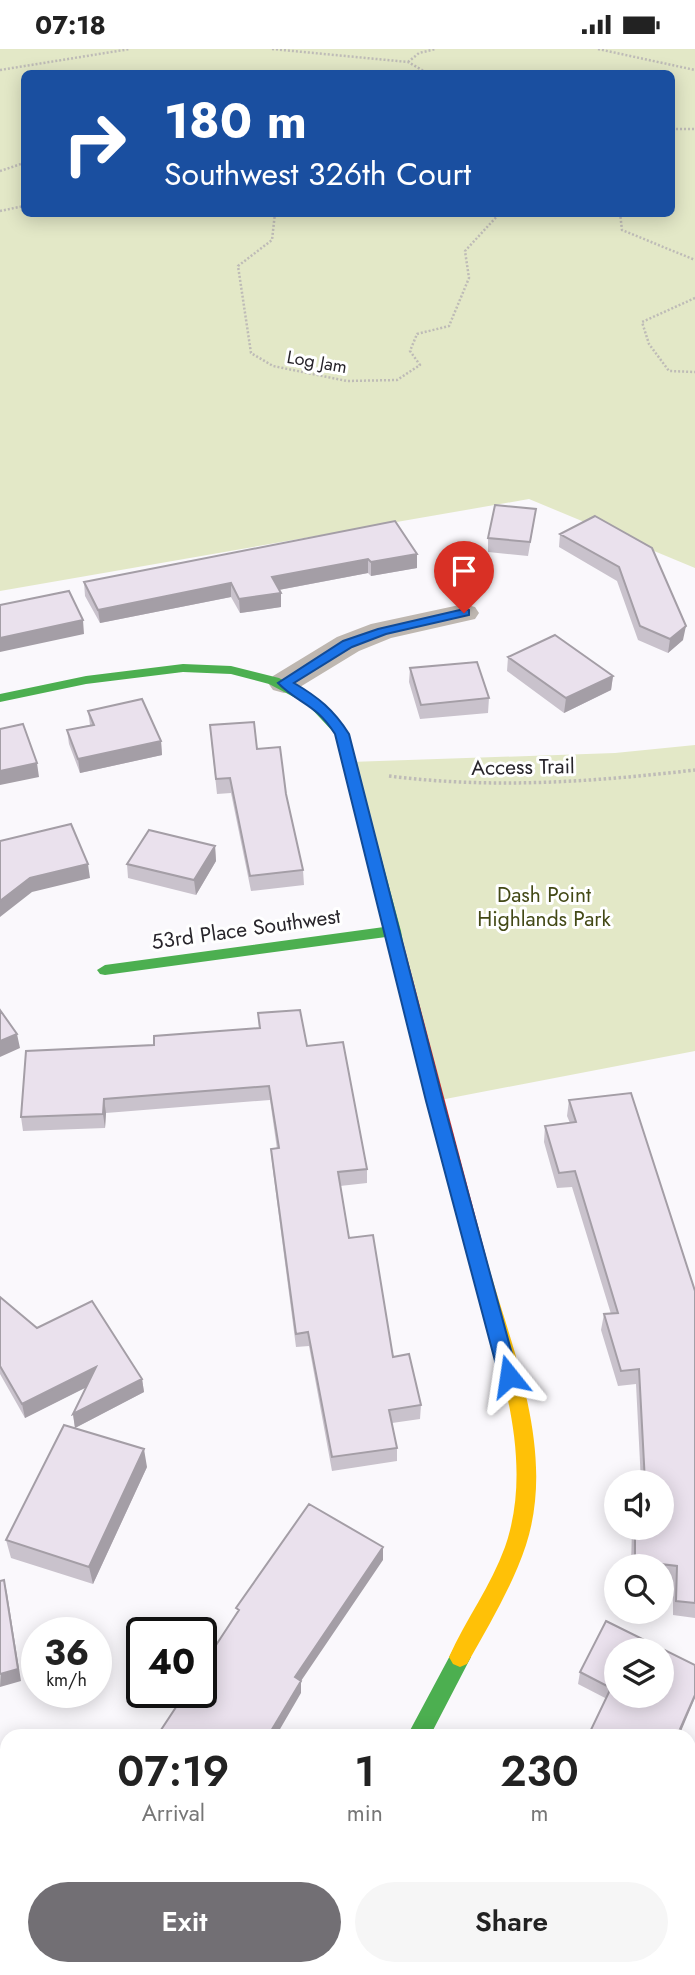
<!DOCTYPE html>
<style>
body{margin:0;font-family:Jost,sans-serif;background:#f6f6f6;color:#222;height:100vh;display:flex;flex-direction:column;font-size:26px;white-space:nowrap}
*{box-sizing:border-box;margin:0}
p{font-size:23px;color:#767676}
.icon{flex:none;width:38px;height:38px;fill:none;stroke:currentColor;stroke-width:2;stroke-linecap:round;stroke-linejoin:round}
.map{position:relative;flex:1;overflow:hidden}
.drawer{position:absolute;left:0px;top:1680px;width:696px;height:247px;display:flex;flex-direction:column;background:#fff;border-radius:21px 21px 0 0;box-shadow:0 4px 18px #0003}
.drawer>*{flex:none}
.banner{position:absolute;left:21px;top:21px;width:654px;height:147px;border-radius:10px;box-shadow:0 4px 18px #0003;background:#1a4fa0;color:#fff;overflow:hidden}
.tools{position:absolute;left:604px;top:1421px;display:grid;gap:14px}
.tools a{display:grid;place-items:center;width:70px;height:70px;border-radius:50%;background:#fff;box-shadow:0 4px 18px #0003;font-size:35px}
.speed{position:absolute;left:21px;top:1568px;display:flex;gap:14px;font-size:35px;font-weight:700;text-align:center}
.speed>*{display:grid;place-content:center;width:91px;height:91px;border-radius:50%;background:#fff;box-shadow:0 4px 18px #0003;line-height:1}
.speed small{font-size:18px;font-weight:400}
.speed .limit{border:4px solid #111;border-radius:10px;background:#fff;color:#111}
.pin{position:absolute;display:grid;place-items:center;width:60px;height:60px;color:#fff;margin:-72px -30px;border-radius:50% 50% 50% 0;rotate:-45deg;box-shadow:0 0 7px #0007}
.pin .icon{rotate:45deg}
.me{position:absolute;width:77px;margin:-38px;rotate:345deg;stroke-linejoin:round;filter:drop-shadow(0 0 5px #0008)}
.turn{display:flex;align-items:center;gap:24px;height:147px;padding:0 28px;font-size:32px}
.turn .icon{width:91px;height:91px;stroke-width:2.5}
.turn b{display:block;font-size:49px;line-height:60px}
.eta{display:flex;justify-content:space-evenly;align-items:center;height:119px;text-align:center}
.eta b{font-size:42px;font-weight:600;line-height:49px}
.button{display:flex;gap:14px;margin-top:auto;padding:14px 28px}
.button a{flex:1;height:80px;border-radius:42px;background:#726f74;color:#fff;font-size:28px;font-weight:600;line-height:80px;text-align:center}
.button a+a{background:#f6f6f6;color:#222}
.status{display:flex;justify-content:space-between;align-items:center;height:49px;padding:0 35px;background:#fff;direction:ltr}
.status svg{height:19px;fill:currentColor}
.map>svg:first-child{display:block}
.green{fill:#e3e8c7;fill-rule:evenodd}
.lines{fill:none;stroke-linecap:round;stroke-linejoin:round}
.path-far1{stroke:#bebbb7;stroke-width:2.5;stroke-dasharray:2 2;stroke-linecap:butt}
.path{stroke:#bebbb7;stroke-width:3.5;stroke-dasharray:2.5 2.5;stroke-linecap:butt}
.street{fill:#beb7b0;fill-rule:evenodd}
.fast{fill:#4caf50;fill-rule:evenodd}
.slow{fill:#ffc107;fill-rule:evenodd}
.jam{fill:#c62828;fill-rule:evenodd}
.wall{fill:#c9c2cc}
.shaded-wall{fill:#a49ea6}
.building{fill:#eae1ed;stroke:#a49ea6;stroke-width:2;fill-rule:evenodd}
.route{fill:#1a73e8;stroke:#114b97;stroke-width:2}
.labels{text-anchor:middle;stroke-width:6;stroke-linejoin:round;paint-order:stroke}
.far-street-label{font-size:18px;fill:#28252b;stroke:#fff}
.street-label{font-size:21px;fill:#28252b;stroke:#fff}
.park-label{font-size:21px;fill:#434916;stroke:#fff}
</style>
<div class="status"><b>07:18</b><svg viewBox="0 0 49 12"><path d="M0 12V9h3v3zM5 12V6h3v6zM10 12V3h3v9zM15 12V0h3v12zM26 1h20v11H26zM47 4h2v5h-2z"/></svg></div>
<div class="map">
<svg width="695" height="1926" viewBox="0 0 695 1926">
<rect width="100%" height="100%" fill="#faf8fc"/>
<path class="green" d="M0 0H695V519L529 450 0 542ZM24 24H672V164H24Z
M695 696V1002L435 1052 350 713 615 704Z
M695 1836V1926H661L663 1920H690V1850Z"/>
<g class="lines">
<path class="path-far1" d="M272 0 408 13 427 24
M598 0 695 21
M408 13 419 4 436 0
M0 21 130 0
M672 80H695
M0 122 24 114
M0 162 24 157
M275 164 272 191 238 217 251 304 273 317 347 332 397 331 420 316 410 302 417 285 449 277 469 229 465 202 500 164
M620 164 622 181 695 211
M695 249 642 273 649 295 669 322 695 323"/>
<path class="path" d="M389 727C492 740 592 733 695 721"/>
<path class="street" d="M464 555 475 558 479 564 475 570 391 589 359 602 295 641 284 644 273 641 268 634 273 627 337 588 371 575Z
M265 1920H323L320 1926H262Z"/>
<path class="fast" d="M183 615 231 617 279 629 317 649 347 682 401 882 403 893 400 897H390L386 888 105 926 100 925 97 921 105 916 384 878 336 686 307 655 269 635 231 625 183 623 86 635 0 653V645L86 627Z
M460 1598 467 1601 471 1608 430 1687H407L453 1601Z"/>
<path class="slow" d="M479 1208 485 1210 488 1215C513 1303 556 1403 526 1496 512 1538 489 1576 467 1615L460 1618 453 1615 449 1608C466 1570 491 1537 505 1498 537 1406 495 1304 470 1215L473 1210Z"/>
<path class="jam" d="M395 888 403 893 488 1215 485 1220 479 1222 473 1220 470 1215 387 893Z"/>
</g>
<path class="wall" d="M595 467 683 591 668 604 638 591 617 532 559 498 560 485Z
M534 473 528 507 488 503V489Z
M417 505V519L371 527 368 524 279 541 281 558 240 564 231 548 100 574 85 547 84 533Z
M508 608 613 627 611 641 564 664 507 622Z
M410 619 489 649 488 664 420 670 409 633Z
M88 662 161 692 162 706 80 724 69 695 67 681 90 676Z
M211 690 257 700 286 745 303 821 304 836 251 842 231 744 217 745Z
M215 797 216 812 196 846 128 829 127 815Z
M258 964 307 997 367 1120V1134L340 1137 349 1189 393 1308 421 1356 420 1370 392 1374 397 1399V1412L332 1422 309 1297 296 1298 272 1114 271 1100H277L270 1051 106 1064 105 1079 23 1082 21 1068 154 996 259 979Z
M569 1051 695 1242V1569L673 1566V1531L662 1530V1517H631L632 1479H662V1433H641L636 1335 618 1337 601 1281 604 1265H611L572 1138 557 1139 544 1093 545 1077 570 1074 567 1067Z
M0 1248 37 1279 142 1330 144 1343 75 1379 73 1365 86 1338 25 1369 0 1325Z
M147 1418 93 1535 11 1509 6 1491Z
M606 1572 679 1687 578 1635 580 1623Z"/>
<path class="shaded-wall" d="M417 505V519L371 527V513Z
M368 510V524L273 542 272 528Z
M231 534V548L100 574 98 561Z
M281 544V558L240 564 239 550Z
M83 571 84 585 0 603V589Z
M686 577 683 591 668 604 670 590Z
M613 627 611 641 564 664 566 649Z
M161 692 162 706 80 724 78 710Z
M37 714 39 728 0 736V722Z
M215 797 216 812 196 846 194 831Z
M88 815 90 829 32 843 0 868V852L30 829Z
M17 985 20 999 0 1008V992Z
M104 1050 106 1064 105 1079 103 1065Z
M96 1318 99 1332 25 1369 22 1355Z
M142 1330 144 1343 75 1379 73 1365Z
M144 1400 147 1418 93 1535 89 1518Z
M383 1498V1511L301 1632V1644L276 1687H268L295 1628Z
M4 1531 7 1544 21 1632 0 1638Z
M695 1646V1649L679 1687H677Z"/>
<path class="building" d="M495 456 536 460 530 493 488 489Z
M595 467 652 499 686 577 670 590 640 577 619 518 560 485Z
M395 472 417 505 371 513 368 510 272 528 281 544 239 550 231 534 98 561 84 533Z
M69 542 83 571 0 589V556Z
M555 586 613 627 566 649 508 608Z
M477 613 489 649 421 656 410 619Z
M142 650 161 692 78 710 67 681 94 676 88 662Z
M254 673 257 700 280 698 286 745 303 821 250 827 230 729 216 730 210 676Z
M23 675 37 714 0 722V680Z
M71 775 88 815 30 829 0 852V792Z
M149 781 215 797 194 831 127 815Z
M0 961 17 985 0 992Z
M300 961 307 997 343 993 367 1120 338 1123 349 1189 373 1186 393 1308 409 1305 421 1356 389 1361 397 1399 332 1408 308 1283 296 1285 271 1100 279 1099 269 1037 104 1050 103 1065 21 1068 26 1002 154 996V987L260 979 258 964Z
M631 1044 695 1242V1554L676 1552 677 1517 635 1512V1479H662V1433H645L639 1320 621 1322 604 1265 618 1264 575 1122 559 1124 545 1077 576 1073 569 1051Z
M0 1248 37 1279 92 1252 142 1330 73 1365 96 1318 22 1355 0 1317Z
M64 1376 144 1400 89 1518 6 1491Z
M309 1455 383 1498 295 1628 301 1632 268 1687H157L186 1643H201V1619L239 1561 236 1559Z
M4 1531 18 1620 0 1625V1532Z
M606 1572 695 1616V1646L677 1687H588L611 1639 580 1623ZM616 1601H662V1647H616Z
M0 1919 11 1926H0Z
M427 1920H469L473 1922 474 1920H569L566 1926H424Z"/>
<path class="route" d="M464 560 469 561V566L386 585 352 598 294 634C318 648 334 661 349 685L443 1052 518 1327 516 1333H502L499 1327 426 1052 335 685C315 654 300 656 278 634L343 592 378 580Z"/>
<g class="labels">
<g class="far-street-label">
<text transform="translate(317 313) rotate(10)" y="6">Log Jam</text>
</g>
<g class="street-label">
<text transform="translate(523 718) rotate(-1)" y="7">Access Trail</text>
<text transform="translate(246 880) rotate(-8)" y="7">53rd Place Southwest</text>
</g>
<g class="park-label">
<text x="544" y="853">Dash Point<tspan x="544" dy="24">Highlands Park</tspan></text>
</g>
</g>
</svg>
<div class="tools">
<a><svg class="icon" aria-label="sound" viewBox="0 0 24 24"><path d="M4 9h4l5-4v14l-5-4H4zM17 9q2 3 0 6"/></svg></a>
<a><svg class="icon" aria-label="search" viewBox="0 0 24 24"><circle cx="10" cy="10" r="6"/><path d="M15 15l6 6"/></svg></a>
<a><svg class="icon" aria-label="layers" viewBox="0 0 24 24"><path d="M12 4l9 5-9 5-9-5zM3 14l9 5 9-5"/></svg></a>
</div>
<div class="speed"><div>36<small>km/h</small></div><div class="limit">40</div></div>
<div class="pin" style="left:464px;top:564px;background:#d93025"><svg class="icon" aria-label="arrive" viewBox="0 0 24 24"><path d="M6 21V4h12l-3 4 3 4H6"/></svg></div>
<svg class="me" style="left:509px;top:1327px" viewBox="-20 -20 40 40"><path d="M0-17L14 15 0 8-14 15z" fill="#1a73e8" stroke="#fff" stroke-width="4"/></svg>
<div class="banner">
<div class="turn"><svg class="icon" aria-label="right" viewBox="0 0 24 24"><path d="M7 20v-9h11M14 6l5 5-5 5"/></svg><div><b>180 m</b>Southwest 326th Court</div></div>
</div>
<section class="drawer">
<div class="eta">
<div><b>07:19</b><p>Arrival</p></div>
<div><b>1</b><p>min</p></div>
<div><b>230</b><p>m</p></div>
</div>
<div class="button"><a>Exit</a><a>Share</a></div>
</section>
</div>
